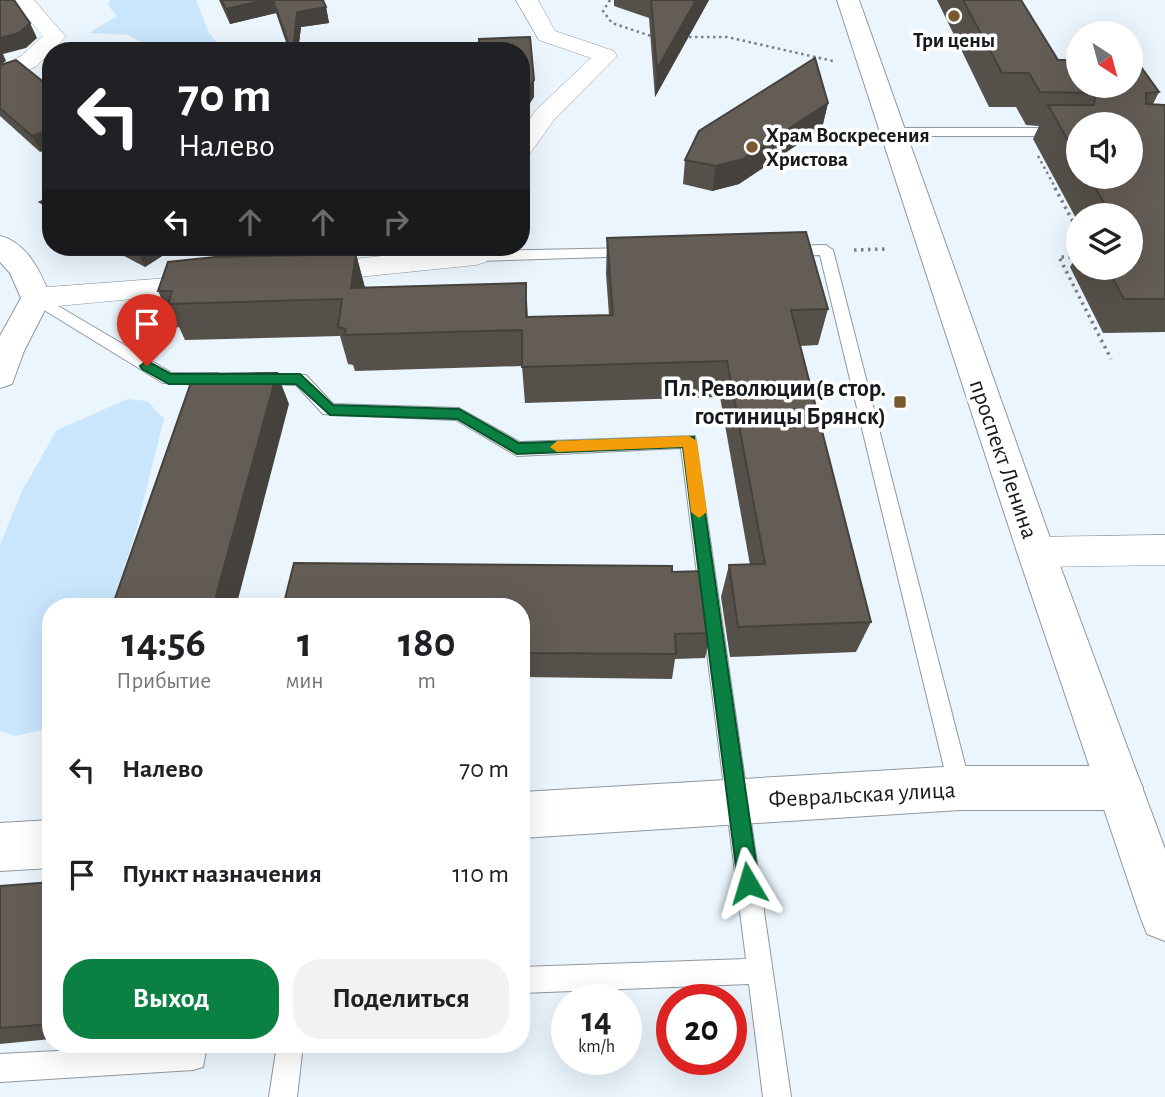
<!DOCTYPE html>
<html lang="ru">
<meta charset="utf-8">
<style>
body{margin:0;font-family:"Alegreya Sans",sans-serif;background:#f2f2f2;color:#202124;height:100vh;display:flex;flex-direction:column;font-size:26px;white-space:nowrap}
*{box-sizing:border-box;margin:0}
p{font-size:23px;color:#757577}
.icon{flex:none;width:38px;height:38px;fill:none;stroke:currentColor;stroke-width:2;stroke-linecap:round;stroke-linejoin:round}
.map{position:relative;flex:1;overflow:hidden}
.drawer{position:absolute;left:42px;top:598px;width:488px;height:455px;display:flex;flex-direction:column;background:#fff;border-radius:28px;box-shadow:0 7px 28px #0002}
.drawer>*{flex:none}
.top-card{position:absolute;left:42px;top:42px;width:488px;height:214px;border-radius:28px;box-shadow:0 7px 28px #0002;background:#202124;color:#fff;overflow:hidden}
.needle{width:46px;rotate:144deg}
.buttons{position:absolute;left:1066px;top:21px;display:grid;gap:14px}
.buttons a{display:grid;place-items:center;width:77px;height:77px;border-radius:50%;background:#fff;box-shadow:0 7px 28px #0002;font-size:35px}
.speed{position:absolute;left:551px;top:984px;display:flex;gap:14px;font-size:35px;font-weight:700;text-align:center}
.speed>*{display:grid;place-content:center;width:91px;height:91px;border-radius:50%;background:#fff;box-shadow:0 7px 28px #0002;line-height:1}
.speed small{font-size:18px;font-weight:400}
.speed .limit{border:10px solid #d22;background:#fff;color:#111}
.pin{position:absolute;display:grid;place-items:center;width:60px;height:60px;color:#fff;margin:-72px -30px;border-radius:50% 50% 50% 0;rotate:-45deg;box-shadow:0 0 7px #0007}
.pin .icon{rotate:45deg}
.me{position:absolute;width:77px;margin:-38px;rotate:353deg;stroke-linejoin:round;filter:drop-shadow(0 0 5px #0008)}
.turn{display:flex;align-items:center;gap:24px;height:147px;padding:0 21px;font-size:32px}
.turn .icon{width:91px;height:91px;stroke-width:2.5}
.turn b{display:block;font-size:49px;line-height:60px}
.lanes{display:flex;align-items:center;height:66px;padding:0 21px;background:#0003;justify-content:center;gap:35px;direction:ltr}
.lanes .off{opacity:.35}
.eta{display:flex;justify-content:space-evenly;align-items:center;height:119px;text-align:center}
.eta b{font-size:42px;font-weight:700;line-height:49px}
.action{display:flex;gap:14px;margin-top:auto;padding:14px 21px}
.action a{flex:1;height:80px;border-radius:28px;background:#0b8043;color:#fff;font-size:28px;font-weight:700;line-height:80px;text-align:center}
.action a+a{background:#f2f2f2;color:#202124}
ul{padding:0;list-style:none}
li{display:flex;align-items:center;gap:21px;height:105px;padding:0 21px}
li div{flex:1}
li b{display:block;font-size:26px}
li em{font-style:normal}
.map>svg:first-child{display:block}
.green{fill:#c9e6fd}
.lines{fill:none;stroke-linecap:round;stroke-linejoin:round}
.lane-casing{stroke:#8f98a0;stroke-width:2}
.street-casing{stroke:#8f98a0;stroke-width:1}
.secondary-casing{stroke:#8f98a0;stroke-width:2}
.primary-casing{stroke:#8f98a0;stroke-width:2}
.path-far1{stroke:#798085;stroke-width:2.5;stroke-dasharray:2.5 3.5;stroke-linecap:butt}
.path{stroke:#798085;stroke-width:3.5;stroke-dasharray:2.5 4.5;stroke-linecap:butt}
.lane{fill:#fff;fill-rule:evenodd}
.street{fill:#fff;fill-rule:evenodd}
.secondary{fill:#fff;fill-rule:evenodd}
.primary{fill:#fff;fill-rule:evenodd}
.wall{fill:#555049;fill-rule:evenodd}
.shaded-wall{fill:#45413c}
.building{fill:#635d55;stroke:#45413c;stroke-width:2}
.route{fill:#0b8043;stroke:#07532c;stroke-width:2}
.slow{fill:#f59e0b}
.poi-dot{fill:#785a2e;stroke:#fff;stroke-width:2.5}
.labels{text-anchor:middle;stroke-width:7;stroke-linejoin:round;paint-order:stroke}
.far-poi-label{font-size:21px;font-weight:bold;fill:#161a1d;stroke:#fff}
.poi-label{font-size:24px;font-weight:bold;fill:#161a1d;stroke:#fff;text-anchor:end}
.street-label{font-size:24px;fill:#161a1d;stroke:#fff}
</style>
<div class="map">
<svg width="1165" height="1097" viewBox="0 0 1165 1097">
<rect width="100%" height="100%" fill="#eaf5fd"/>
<path class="green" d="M110 0H196L209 33 224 51H155L129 35 89 33 117 16 108 5Z
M128 399 147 401 164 419 136 531 111 607H51V728L15 736 0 731V545L22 491 57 430Z"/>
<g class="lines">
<defs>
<path id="lane" d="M1078 128V136H893L887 132 893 128Z
M826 245 833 250 971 788 968 796 960 799 952 796 949 788 820 255 785 256 778 251 785 246Z
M632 248 639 253 637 256 476 261 469 256 476 251Z
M36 293 172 373H218L226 379 218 385 163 383 31 302 28 298Z
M256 373 306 375 333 404 459 408 520 442 695 436 791 1097H763L749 984 522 993V967L746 959 681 448 517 456 456 420 323 414 296 385 250 383 248 379Z
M172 1045H207L203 1067 193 1070 0 1082V1054Z
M277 1045H303L297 1097H269Z"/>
<path id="street" d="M12 0H34L66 37 37 66 0 83V67L21 56 43 36Z
M516 0H538L555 31 614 51 617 56 554 120 531 152 522 155V130L536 110 591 58 539 40Z
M464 247H492L486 262 476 265 309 282 299 280 295 273 299 266 309 264Z
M209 275 219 277 224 284 219 291 36 308 26 305 21 298 26 291 36 288Z
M1165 535V565L1036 567 1023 563 1018 552 1023 541 1036 537Z"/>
<path id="secondary" d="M0 236C28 243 41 273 51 298L24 351 12 384 0 388V336L21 298 10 273 0 262Z
M960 766H1120L1136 772 1143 788 1136 804 1120 810H960L522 838V792Z
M51 820V868L0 871V823Z"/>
<path id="primary" d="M837 0H859L1055 552 1165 849V941L1147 934 1140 916 1017 552Z"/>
</defs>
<use href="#lane" class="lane-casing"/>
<use href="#street" class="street-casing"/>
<use href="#secondary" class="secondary-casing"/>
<use href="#primary" class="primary-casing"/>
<path class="path-far1" d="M610 0 603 11 612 23 654 37
M683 37H727L833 61
M1038 156 1056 189"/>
<path class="path" d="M1055 188 1078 231
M854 250 887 249
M1078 257H1059L1111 359"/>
<use href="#lane" class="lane"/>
<use href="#street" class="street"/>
<use href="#secondary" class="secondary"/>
<use href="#primary" class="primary"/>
</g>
<path class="wall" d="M219 0H323L326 7 329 23 301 27 298 51H289L276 13 230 24Z
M614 0H709L655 97 649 18 614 6Z
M937 0H1021L1058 60 1159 92 1153 104 1165 105V332L1103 333 1070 267 1078 253V268H1130V215H1078V222L1033 139 1039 126 1026 125 1016 107H989ZM1078 124 1130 177H1078Z
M0 65 40 152 0 116Z
M828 103 822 128 739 184 712 191 683 184 685 160Z
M51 197V217L48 215 40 202Z
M607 238 828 309 818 345 800 346 871 622 856 652 730 657 721 597 729 565H750L720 397 525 403 522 366 355 371 353 365 348 364 340 336 185 340 179 327 175 328 158 291 356 254 365 287 528 317 609 315 606 274Z
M107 247H176L145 267Z
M672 572 711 633 705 658 675 659 672 679 522 677V607Z
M51 882V1039L0 1044V886Z"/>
<path class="shaded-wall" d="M265 0H272L276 13 230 24 226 9Z
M696 0H709L655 97 657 69Z
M326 7 329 23 301 27 298 51H293L297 12Z
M30 23 37 38 26 48 3 54 6 61 0 65V38Z
M534 80V97L522 116V97Z
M828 103 822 128 739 184 712 191 716 166Z
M51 129V148L40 152 32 136Z
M150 247H176L145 267 139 254Z
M356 254 365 290 351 288Z
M526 283 528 319 526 317Z
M277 373 289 404 236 607H213Z"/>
<path class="building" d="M0 0H14L30 23 19 33 0 38Z
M221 0H265L226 9Z
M273 0H323L326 7 297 12 293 51H291Z
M651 0H696L657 69Z
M963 0H1021L1058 60H1078V86H1130V60H1136L1159 92 1146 93V104L1165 105V299H1124L1107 268H1130V215H1111L1089 177H1130V124H1078V158L1048 105H1094L1096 93 1040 92 1029 73H1002Z
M530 37 534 80 522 97V51H480L479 39Z
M815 58 828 103 743 159 716 166 685 160 699 131Z
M16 60 51 88V129L32 136 0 108V65Z
M51 197V207L40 202Z
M806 232 828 309 791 310 871 622 738 627 729 565 765 564 727 361 522 367V330L344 335 346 329 338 327 342 299 168 304 172 291H158L168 262 215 257 356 254 351 288 526 283V317L613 315 607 238Z
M125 247H150L139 254Z
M277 373 213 607H112L194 374Z
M294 563 672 566V572L703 571 711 633 675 634 676 654 522 653V607H283Z
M51 882V1024L0 1028V886Z"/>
<path class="route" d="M147 361 171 374H300L333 405 459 409 519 443 694 437 759 883 756 891 748 893 741 891 738 883 683 447 517 454 457 419 330 415 296 384H169L142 369 140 366Z"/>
<path class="slow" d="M689 436 697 441 707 512 699 518 691 512 683 447 557 452 550 447 557 441Z"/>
<g class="poi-dot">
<circle cx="954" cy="16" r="7"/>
<circle cx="752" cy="147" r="7"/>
<rect x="893" y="395" width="14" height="14" rx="3.5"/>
</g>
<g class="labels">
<g class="far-poi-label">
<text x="954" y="47">Три цены</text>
<text x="766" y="142" text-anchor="start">Храм Воскресения<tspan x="766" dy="24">Христова</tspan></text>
</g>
<g class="poi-label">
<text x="886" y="396">Пл. Революции(в стор.<tspan x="886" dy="28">гостиницы Брянск)</tspan></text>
</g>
<g class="street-label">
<text transform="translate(1004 459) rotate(71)" y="8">проспект Ленина</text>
<text transform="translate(862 794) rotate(-3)" y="8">Февральская улица</text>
</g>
</g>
</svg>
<div class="buttons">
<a><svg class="needle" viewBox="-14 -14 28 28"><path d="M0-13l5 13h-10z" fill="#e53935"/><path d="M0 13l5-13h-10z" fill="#757577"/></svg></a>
<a><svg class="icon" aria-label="sound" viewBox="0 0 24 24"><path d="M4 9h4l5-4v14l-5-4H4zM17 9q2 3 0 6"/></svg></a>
<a><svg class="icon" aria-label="layers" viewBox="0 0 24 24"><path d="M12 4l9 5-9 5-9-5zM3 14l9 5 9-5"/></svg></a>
</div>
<div class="speed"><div>14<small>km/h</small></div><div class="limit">20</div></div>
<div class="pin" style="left:147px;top:366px;background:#d93025"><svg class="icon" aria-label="arrive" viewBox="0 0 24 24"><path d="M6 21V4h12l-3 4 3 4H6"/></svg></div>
<svg class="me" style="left:748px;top:883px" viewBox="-20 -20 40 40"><path d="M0-17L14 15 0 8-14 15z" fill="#0b8043" stroke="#fff" stroke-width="4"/></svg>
<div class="top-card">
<div class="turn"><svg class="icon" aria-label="left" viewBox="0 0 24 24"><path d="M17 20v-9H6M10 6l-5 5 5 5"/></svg><div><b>70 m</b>Налево</div></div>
<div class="lanes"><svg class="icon" aria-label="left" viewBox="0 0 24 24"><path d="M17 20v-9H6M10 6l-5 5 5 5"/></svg><svg class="icon off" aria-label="ahead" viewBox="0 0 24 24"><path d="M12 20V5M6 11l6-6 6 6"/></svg><svg class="icon off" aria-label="ahead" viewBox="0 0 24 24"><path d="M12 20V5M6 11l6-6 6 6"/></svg><svg class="icon off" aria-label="right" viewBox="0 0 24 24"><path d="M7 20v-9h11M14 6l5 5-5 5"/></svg></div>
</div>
<section class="drawer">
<div class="eta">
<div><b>14:56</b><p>Прибытие</p></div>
<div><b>1</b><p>мин</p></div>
<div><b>180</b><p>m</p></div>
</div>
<ul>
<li><svg class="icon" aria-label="left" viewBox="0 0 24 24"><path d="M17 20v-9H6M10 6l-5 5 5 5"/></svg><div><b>Налево</b></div><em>70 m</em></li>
<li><svg class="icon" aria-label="arrive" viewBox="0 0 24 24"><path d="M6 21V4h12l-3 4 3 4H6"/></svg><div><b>Пункт назначения</b></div><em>110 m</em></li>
</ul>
<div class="action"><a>Выход</a><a>Поделиться</a></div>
</section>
</div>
